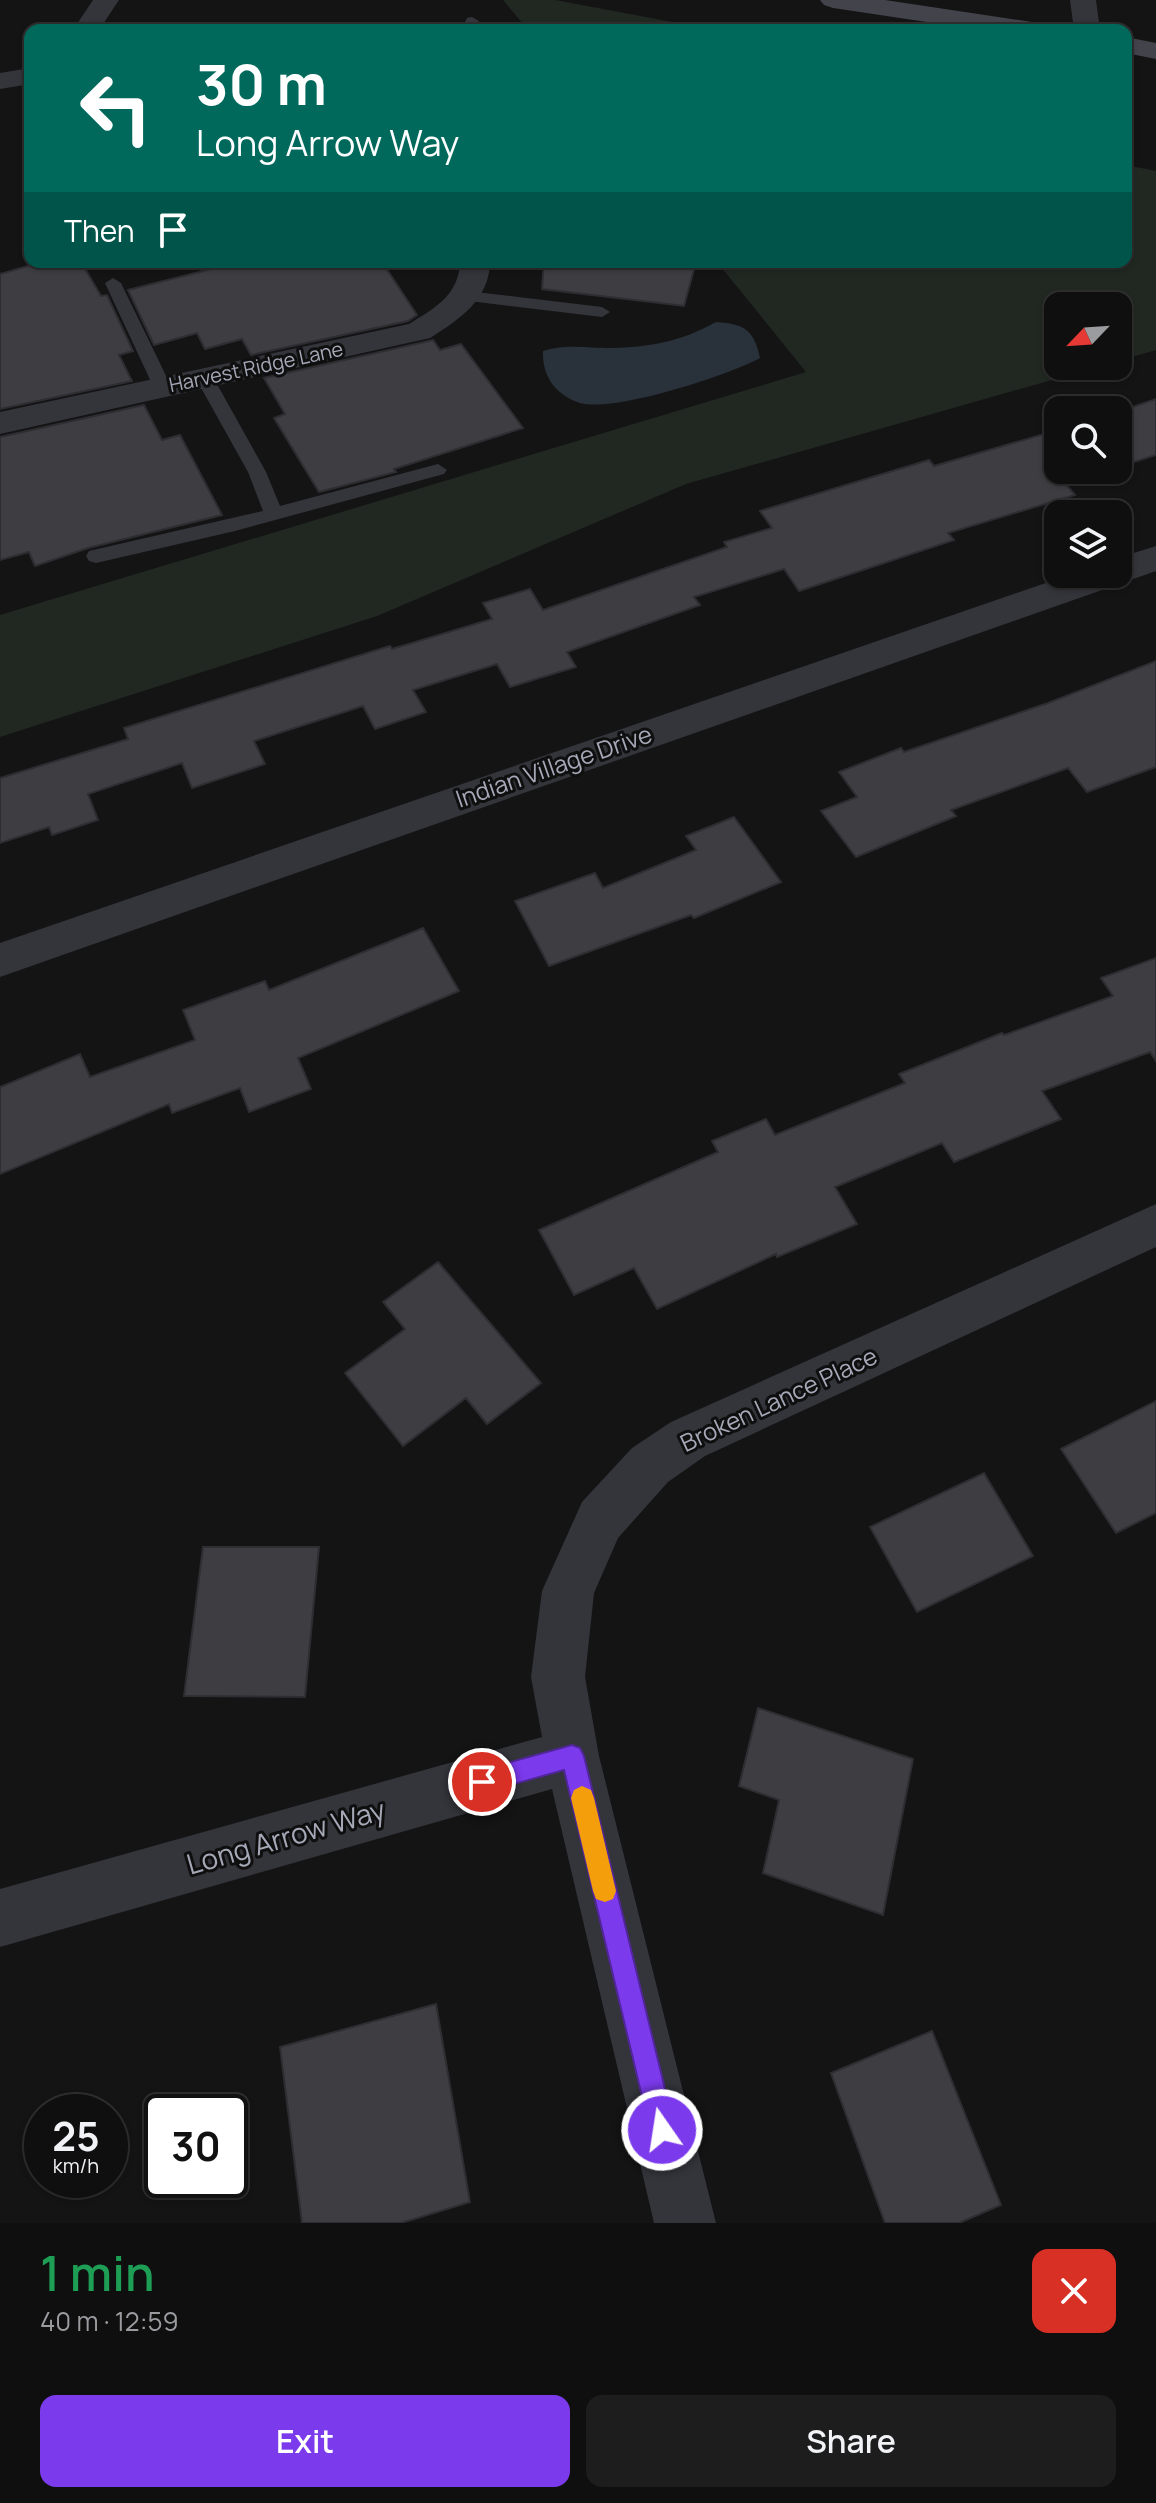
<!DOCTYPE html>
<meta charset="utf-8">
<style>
body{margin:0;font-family:Manrope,sans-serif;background:#1d1d1e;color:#f1f3f6;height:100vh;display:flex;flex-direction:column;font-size:30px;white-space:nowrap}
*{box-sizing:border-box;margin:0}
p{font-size:26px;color:#9b9c9f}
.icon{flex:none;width:44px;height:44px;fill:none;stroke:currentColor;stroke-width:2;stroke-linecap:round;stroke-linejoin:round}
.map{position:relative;height:2223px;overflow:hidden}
.sheet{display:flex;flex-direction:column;background:#0f0f10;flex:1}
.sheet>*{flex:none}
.guide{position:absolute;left:24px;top:24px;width:1108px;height:244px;border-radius:16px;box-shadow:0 2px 6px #0004,0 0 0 2px #2f2f30;background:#00695c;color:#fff;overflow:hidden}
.needle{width:52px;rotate:245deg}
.controls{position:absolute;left:1044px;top:292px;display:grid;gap:16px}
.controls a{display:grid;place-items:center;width:88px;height:88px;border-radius:16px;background:#0f0f10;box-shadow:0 2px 6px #0004,0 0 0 2px #2f2f30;font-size:40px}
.speed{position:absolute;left:24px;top:2094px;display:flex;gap:16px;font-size:40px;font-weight:700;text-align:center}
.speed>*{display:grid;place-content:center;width:104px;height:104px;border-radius:50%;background:#0f0f10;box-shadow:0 2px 6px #0004,0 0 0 2px #2f2f30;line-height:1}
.speed small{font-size:20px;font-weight:400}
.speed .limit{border:4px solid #111;border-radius:12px;background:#fff;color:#111}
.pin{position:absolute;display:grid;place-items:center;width:68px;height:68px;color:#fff;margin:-34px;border:4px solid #fff;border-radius:50%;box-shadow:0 2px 8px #0007}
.me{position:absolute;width:88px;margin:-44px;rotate:347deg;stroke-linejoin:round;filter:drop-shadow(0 0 6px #0008)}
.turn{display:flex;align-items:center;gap:28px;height:168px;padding:0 40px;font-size:36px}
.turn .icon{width:104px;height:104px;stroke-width:2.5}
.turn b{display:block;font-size:56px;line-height:68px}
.then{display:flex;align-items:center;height:76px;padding:0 40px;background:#0003;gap:16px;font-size:30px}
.round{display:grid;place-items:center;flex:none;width:84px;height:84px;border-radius:16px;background:#1d1d1e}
.headline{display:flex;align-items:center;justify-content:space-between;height:136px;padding:0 40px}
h1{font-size:48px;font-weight:600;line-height:60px;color:#1e9e55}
.action{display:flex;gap:16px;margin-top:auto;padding:16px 40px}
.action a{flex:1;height:92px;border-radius:16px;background:#7c3aed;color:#fff;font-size:32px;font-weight:600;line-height:92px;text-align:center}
.action a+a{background:#1d1d1e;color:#f1f3f6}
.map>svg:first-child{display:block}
.green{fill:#202821}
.water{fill:#29313a}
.building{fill:#3e3d42;stroke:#2e2d32;stroke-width:2}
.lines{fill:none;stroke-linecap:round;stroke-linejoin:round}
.service{fill:#34353b;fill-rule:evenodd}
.minor{fill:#34353b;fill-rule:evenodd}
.secondary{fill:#42434b;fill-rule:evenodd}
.route{fill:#7c3aed;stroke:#51269a;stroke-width:2}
.slow{fill:#f59e0b}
.labels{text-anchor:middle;stroke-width:6;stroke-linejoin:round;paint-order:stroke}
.far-street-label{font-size:20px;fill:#a5a8b6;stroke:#0f0f10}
.street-label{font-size:24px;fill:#a5a8b6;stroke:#0f0f10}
.near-street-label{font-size:28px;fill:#a5a8b6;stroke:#0f0f10}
</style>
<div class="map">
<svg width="1156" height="2223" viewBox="0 0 1156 2223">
<rect width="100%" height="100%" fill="#141415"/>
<path class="green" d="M503 0H555L715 30H528Z
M1126 165 1156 171V350L1118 361V306H1058V366H1101L686 484 377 616 0 737V615L806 372 717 262H1126Z"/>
<path class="water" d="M716 322C744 324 754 329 760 358 729 375 609 415 577 402 554 393 542 375 543 351 568 344 581 348 606 348 645 348 681 342 716 322Z"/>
<path class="building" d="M42 262H81L101 296 107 295 133 351 119 355 132 381 0 409V274Z
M239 262H382L417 315 408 321 251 355 242 339 205 349 197 333 154 345 128 290Z
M544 262H696L684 306 542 289Z
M433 340 440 350 461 344 523 428 394 469 396 472 319 492 274 418 285 414 264 378Z
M1156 399V455L1118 467V412Z
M144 405 162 440 180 435 222 515 88 548 35 566 29 552 0 560V437Z
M1058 430V470H1106L1064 482 1075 495 948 533 954 540 799 591 784 569 694 597 700 605 567 652 576 667 510 687 497 664 413 690 426 712 375 729 363 706 254 741 265 764 192 788 182 763 88 794 98 820 52 835 49 827 0 843V778L128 739 124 728 390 646 392 649 492 619 483 603 530 589 543 610 727 547 724 542 772 528 760 511 929 460 934 466Z
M1156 661V767L1087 792 1068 768 951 810 956 816 856 857 821 811 857 797 839 772 901 748 904 752 1048 703Z
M734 817 781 882 694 918 691 915 549 966 515 901 595 873 603 888 696 850 686 836Z
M423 928 459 991 298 1058 311 1089 249 1112 240 1088 172 1113 169 1104 0 1174V1087L80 1054 90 1077 195 1040 183 1010 265 981 269 990Z
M1156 958V1061L1150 1052 1042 1091 1061 1119 954 1162 942 1143 835 1187 857 1224 777 1257 776 1254 657 1309 634 1268 574 1295 539 1230 718 1152 712 1141 766 1119 775 1135 905 1083 899 1074 1002 1033 1004 1035 1113 996 1101 978Z
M438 1262 541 1383 487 1424 466 1398 403 1446 345 1373 405 1329 383 1302Z
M1156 1401V1513L1116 1533 1061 1449Z
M984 1473 1033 1556 917 1612 870 1527Z
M203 1547H319L305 1697 184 1696Z
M758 1708 913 1759 883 1915 763 1873 779 1800 739 1786Z
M436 2004 470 2202 401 2223H302L280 2047Z
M932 2031 1001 2205 959 2223H885L831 2073Z"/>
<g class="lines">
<path class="service" d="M472 17 479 21 475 30H461L467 18Z
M113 278 121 283 171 386 168 390H156L153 386 105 283Z
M467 291 602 307 610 312 602 317 461 300 459 296Z
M204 372 213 377 266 472 280 506 438 464 447 470 444 474 235 531 96 563 89 561 86 556 89 551 263 511 248 472 195 377Z"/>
<path class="minor" d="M93 0H119L99 30H73Z
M1070 0H1096L1100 30H1074Z
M30 68V84L0 89V73Z
M460 262H490C489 300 460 319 430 338L0 434V412L409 324C435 308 459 295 460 262Z
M1156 546V571L0 977V943L1072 574H1118V558Z
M1156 1204V1247L705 1456 668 1482 618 1538 594 1593 585 1677 599 1756 716 2223H654L552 1789 0 1947V1889L542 1737 531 1677 542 1591 582 1502 632 1448 671 1422Z"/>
<path class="secondary" d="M820 0H885L1032 22 1041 24 1045 30H980L833 8 824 5Z
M1126 37 1156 43V59L1126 53Z"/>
</g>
<path class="route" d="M572 1745 580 1748 584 1756 675 2130 671 2138 662 2142 653 2138 650 2130 564 1770 482 1793 474 1790 471 1782 474 1774 482 1770Z"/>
<path class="slow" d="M582 1786 591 1790 594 1798 616 1891 613 1899 605 1902 596 1899 593 1891 571 1798 574 1790Z"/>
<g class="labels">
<g class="far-street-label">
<text transform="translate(256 367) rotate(-12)" y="7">Harvest Ridge Lane</text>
</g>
<g class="street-label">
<text transform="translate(554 767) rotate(-19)" y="8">Indian Village Drive</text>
<text transform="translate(779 1400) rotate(-25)" y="8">Broken Lance Place</text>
</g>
<g class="near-street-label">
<text transform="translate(286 1837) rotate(-16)" y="10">Long Arrow Way</text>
</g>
</g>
</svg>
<div class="controls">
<a><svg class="needle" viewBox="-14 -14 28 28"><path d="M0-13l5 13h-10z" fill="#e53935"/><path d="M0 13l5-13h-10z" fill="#9b9c9f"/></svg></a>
<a><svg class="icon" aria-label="search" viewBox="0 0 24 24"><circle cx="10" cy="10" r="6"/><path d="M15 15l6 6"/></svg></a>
<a><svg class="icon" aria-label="layers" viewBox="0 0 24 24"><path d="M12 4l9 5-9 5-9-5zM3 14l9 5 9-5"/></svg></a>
</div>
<div class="speed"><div>25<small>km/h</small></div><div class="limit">30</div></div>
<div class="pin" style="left:482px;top:1782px;background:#d93025"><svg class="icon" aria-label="arrive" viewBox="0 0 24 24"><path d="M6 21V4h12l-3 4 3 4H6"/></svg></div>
<svg class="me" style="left:662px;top:2130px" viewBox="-20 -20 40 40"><circle r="17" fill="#7c3aed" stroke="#fff" stroke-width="3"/><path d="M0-11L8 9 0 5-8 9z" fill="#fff"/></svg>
<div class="guide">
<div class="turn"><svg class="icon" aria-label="left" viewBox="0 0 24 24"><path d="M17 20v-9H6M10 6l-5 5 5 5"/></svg><div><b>30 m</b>Long Arrow Way</div></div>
<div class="then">Then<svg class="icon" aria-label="arrive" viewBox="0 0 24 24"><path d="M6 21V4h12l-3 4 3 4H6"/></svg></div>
</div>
</div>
<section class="sheet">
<div class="headline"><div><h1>1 min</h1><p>40 m · 12:59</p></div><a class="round" style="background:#d93025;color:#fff"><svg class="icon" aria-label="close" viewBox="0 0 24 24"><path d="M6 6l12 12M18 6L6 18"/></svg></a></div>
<div class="action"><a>Exit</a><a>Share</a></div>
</section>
